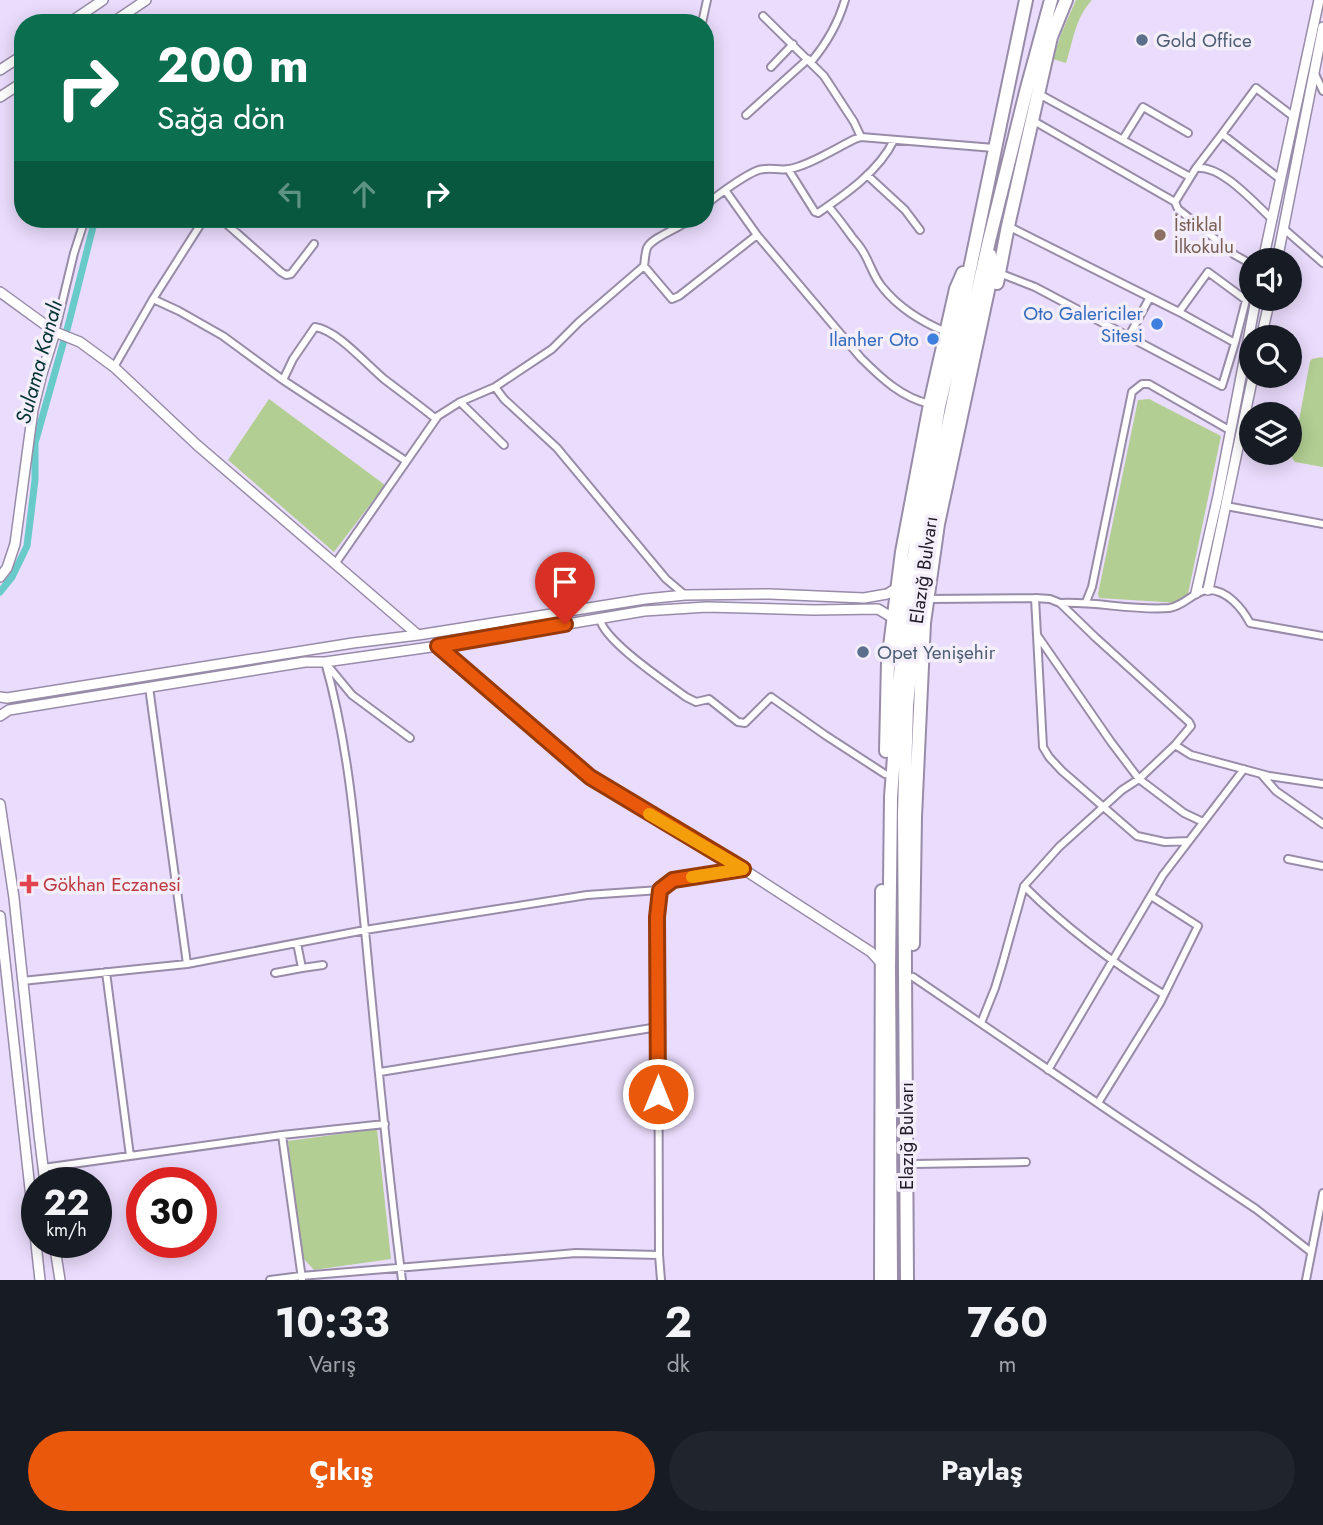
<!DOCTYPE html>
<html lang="tr">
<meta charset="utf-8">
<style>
body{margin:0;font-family:Jost,sans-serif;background:#20242c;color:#f1f3f6;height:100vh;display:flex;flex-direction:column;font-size:26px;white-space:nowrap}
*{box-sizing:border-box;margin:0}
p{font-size:23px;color:#9ea1a6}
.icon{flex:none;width:38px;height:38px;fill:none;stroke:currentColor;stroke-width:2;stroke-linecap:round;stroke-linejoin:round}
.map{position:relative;height:1280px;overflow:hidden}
.details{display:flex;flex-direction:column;background:#171b24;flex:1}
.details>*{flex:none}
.banner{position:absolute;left:14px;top:14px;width:700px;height:214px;border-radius:28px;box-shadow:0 4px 18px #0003;background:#0b6e4f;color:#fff;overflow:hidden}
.buttons{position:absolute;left:1239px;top:248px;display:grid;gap:14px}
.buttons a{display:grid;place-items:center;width:63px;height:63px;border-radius:50%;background:#171b24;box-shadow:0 4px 18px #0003;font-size:35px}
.speed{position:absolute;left:21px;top:1167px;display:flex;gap:14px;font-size:35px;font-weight:700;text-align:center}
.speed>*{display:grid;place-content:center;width:91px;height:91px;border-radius:50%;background:#171b24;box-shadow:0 4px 18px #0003;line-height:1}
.speed small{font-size:18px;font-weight:400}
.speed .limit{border:10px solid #d22;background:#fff;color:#111}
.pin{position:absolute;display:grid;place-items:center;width:60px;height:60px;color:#fff;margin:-72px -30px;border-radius:50% 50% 50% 0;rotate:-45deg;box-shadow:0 0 7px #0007}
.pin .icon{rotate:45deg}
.me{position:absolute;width:77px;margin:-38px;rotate:0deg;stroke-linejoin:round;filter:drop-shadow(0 0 5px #0008)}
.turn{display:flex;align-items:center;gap:24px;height:147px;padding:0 28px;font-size:32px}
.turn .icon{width:91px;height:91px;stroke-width:2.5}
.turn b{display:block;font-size:49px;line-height:60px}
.lanes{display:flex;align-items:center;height:66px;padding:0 28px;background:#0003;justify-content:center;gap:35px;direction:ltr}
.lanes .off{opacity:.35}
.eta{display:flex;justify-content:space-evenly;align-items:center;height:119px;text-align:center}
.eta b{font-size:42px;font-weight:700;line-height:49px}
.action{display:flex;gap:14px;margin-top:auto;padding:14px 28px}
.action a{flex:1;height:80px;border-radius:42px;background:#ea580c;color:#fff;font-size:28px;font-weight:700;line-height:80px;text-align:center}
.action a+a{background:#20242c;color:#f1f3f6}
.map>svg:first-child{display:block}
.green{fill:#b2ce93}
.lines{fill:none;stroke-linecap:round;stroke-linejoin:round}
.canal{stroke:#69caca;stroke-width:7}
.street-casing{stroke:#988ca9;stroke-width:10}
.secondary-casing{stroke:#988ca9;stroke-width:12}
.highway-casing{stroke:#988ca9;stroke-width:16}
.street{stroke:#fff;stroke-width:6}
.secondary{stroke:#fff;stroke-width:9}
.highway{stroke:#fff;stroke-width:12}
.route-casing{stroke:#983908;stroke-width:18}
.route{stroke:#ea580c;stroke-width:12}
.slow{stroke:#f59e0b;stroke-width:12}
.service-dot{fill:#5c6f8a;stroke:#f3eefa;stroke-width:2.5}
.education-dot{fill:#8d6e63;stroke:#f3eefa;stroke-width:2.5}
.shop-dot{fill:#3f7fe0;stroke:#f3eefa;stroke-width:2.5}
.health-dot{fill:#e0444e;stroke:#f3eefa;stroke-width:2.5}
.labels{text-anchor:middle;stroke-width:7;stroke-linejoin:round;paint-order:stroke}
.service-label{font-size:19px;fill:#4e5e75;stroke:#f3eefa;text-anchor:start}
.education-label{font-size:19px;fill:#785e54;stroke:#f3eefa;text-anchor:start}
.shop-label{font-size:19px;fill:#366cbe;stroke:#f3eefa;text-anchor:end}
.street-label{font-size:19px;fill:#201b26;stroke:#f3eefa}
.health-label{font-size:19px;fill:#be3a42;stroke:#f3eefa;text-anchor:start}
.water-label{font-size:21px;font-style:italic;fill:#003131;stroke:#f3eefa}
</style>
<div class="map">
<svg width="1323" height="1280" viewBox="0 0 1323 1280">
<rect width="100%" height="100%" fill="#eadcfc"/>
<path class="green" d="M1076 0H1092C1075 18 1073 42 1066 63L1053 59 1061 34Z
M1321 357 1323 358V467L1295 462 1292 458 1310 361 1312 359Z
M269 399 385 485 334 552 228 460Z
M1149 399 1221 436 1188 594 1179 603 1099 598 1098 594 1138 400Z
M377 1129 391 1259 314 1270 302 1257 288 1141Z"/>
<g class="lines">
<path class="canal" d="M0 592 12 577 27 546 35 480V443L68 326 95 219"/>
<defs>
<path id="street" d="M763 16 824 76 854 122 861 137
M702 23 707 0
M811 62C827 43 838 24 845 0
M771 67 793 44
M1315 74 1323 91
M1039 94 1190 177
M746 115 808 59
M1032 120 1175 202 1196 168C1222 165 1253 202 1272 219
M1222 134 1256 88 1294 117
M1123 139 1143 107 1188 133
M1196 168 1222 134 1280 179
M788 169 815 212 818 213C846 194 879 171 894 140
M867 175 905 210 920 230
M725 190 757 235 861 358C881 378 902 398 930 404
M1175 202 1178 209 1235 255 1251 264
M705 205C721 193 738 179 756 171 767 166 778 171 789 169 808 166 836 148 855 139L861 137 994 148
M828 206C837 216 844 226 852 237 855 241 859 245 862 250 870 262 873 277 883 288 900 309 922 322 946 332
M221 219 281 272 286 275 291 274 314 244
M232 228 241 219
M1283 228 1323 263
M644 266 672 299 679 296 757 235
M999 273 1035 287 1222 386 1235 343 1179 312 1008 226
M153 299 179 311 223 336 283 380 406 461
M1179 312 1208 272 1246 300 1235 343
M55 332 74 253 85 219
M1129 336 1149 299
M114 367 153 299 204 219
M283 380 293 359 315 327C337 330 366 364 384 379 401 392 419 405 436 419
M495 387 504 399 557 448 666 579 685 595
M460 402 504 445
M1226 506 1323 524
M335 564 438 416 460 402 495 387 552 349 579 322 644 266C645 260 645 253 647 248 652 237 679 229 690 219
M1035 598 1043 747 1049 757 1062 771 1137 836 1165 842 1189 841
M927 599 1035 598 1050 599 1060 603 1095 637 1189 722 1191 726 1175 745 1139 779 1122 790 1059 847 1024 886 1002 965 995 988 981 1023
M1086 602 1092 587 1132 392 1142 384H1149L1231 431
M1060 603C1096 601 1133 611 1169 608 1185 606 1194 590 1209 590 1227 590 1242 608 1250 623L1323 636
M600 619C604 641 666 682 686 697L696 702 709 699 738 722 745 723 771 697 825 735 885 774
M1037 635 1111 742 1139 779 1184 813 1203 822
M325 662C350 749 356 841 365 930 376 1047 387 1164 402 1280
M328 666 352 695 410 738
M149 687 187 964
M1175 745 1191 755 1269 776 1323 784
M1262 775 1276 791 1323 824
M1288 859 1323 866
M1024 886C1066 928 1113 963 1163 994
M297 943 302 968 323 965
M106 972 130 1156
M275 973 302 968
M913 977 1115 1115 1256 1209 1311 1252
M22 981 187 964 365 930 587 895 660 890
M1048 1070 1163 875 1244 769
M380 1072 658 1027
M1098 1103 1160 1003 1198 926 1151 896
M282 1135 302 1279
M914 1164 1026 1162
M43 1168 282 1135 385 1124
M270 1280 301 1276 576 1253 659 1255
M661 1280 659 1255 658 917 660 890 673 880 743 869
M1306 1280 1323 1193"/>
<path id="secondary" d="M69 23 103 0
M112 23 146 0
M0 70 23 55
M0 97 23 82
M1263 261 1319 0
M1277 261 1323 27
M0 292 55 332 80 342 114 367 197 445 418 635
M1261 338 1270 299
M0 577 7 568 15 544 33 410 41 377 55 332
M1208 590 1253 376
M1196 593 1218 496 1256 299
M438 646 590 777 743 869 871 952 881 963
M0 697 7 698 353 643 418 635 645 599 685 595 770 594 864 598 887 594 897 588
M0 716 9 710 305 662H325L438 646 644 611 707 607 814 610 878 609 893 618
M0 804 14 898 39 1134 45 1183
M0 916 40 1280
M54 1242 60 1280"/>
<path id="highway" d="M997 283 1008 226 1051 37 1066 0
M886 751 888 662 902 552 930 404 956 289 963 273
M913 944 915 817 924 623 938 524 991 276 990 255
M881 1280 882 891
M891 1280 889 969 891 797 905 608 939 406 956 336 1026 0
M907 1280 904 814 907 705 918 594 931 506 959 374 989 241 1027 88 1051 0"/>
</defs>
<use href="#street" class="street-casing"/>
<use href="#secondary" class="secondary-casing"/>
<use href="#highway" class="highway-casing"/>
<use href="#street" class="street"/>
<use href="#secondary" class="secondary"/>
<use href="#highway" class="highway"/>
</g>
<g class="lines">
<defs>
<path id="route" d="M565 624 438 646 590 777 743 869 673 880 660 890 657 917 658 1094"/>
</defs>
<use href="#route" class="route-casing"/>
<use href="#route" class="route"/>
<path class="slow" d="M649 814 743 869 692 877"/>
</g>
<g class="service-dot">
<circle cx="1142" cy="40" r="7"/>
<circle cx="863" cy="652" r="7"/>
</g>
<circle class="education-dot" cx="1160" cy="235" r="7"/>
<g class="shop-dot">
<circle cx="1157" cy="324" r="7"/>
<circle cx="933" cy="339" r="7"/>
</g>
<path class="health-dot" d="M25.5 873.5h7v7h7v7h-7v7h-7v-7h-7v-7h7z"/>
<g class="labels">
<g class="service-label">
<text x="1156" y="47">Gold Office</text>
<text x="877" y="659">Opet Yenişehir</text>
</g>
<g class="education-label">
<text x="1174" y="231">İstiklal<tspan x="1174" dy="22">İlkokulu</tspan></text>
</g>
<g class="shop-label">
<text x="1143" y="320">Oto Galericiler<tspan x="1143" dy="22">Sitesi</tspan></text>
<text x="919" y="346">Ilanher Oto</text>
</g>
<g class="street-label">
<text transform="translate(923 570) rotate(-82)" y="7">Elazığ Bulvarı</text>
<text transform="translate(906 1136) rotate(-90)" y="7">Elazığ Bulvarı</text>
</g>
<g class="health-label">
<text x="43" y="891">Gökhan Eczanesi</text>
</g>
<g class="water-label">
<text transform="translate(39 362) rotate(-75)" y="7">Sulama Kanalı</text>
</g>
</g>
</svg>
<div class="buttons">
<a><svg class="icon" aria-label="sound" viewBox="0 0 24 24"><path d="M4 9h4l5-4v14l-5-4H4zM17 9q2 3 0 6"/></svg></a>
<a><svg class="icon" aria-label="search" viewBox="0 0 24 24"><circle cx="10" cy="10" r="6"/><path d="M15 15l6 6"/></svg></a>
<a><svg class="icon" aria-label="layers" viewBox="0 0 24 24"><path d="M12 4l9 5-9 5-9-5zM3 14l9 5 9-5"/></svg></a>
</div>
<div class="speed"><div>22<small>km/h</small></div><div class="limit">30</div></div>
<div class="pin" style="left:565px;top:624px;background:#d93025"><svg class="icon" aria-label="arrive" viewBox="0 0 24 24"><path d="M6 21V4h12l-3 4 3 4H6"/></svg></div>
<svg class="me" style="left:658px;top:1094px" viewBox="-20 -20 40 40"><circle r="17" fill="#ea580c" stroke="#fff" stroke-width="3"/><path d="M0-11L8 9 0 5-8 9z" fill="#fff"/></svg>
<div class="banner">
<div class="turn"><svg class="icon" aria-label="right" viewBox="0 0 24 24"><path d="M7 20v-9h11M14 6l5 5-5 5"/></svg><div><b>200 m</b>Sağa dön</div></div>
<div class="lanes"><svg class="icon off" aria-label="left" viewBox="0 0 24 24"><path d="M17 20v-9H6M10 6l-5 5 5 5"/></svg><svg class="icon off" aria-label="ahead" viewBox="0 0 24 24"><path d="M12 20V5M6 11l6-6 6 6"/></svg><svg class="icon" aria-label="right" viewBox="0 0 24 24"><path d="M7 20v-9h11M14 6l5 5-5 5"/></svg></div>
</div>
</div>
<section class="details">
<div class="eta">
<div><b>10:33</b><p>Varış</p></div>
<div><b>2</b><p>dk</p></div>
<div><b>760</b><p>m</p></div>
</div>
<div class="action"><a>Çıkış</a><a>Paylaş</a></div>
</section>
